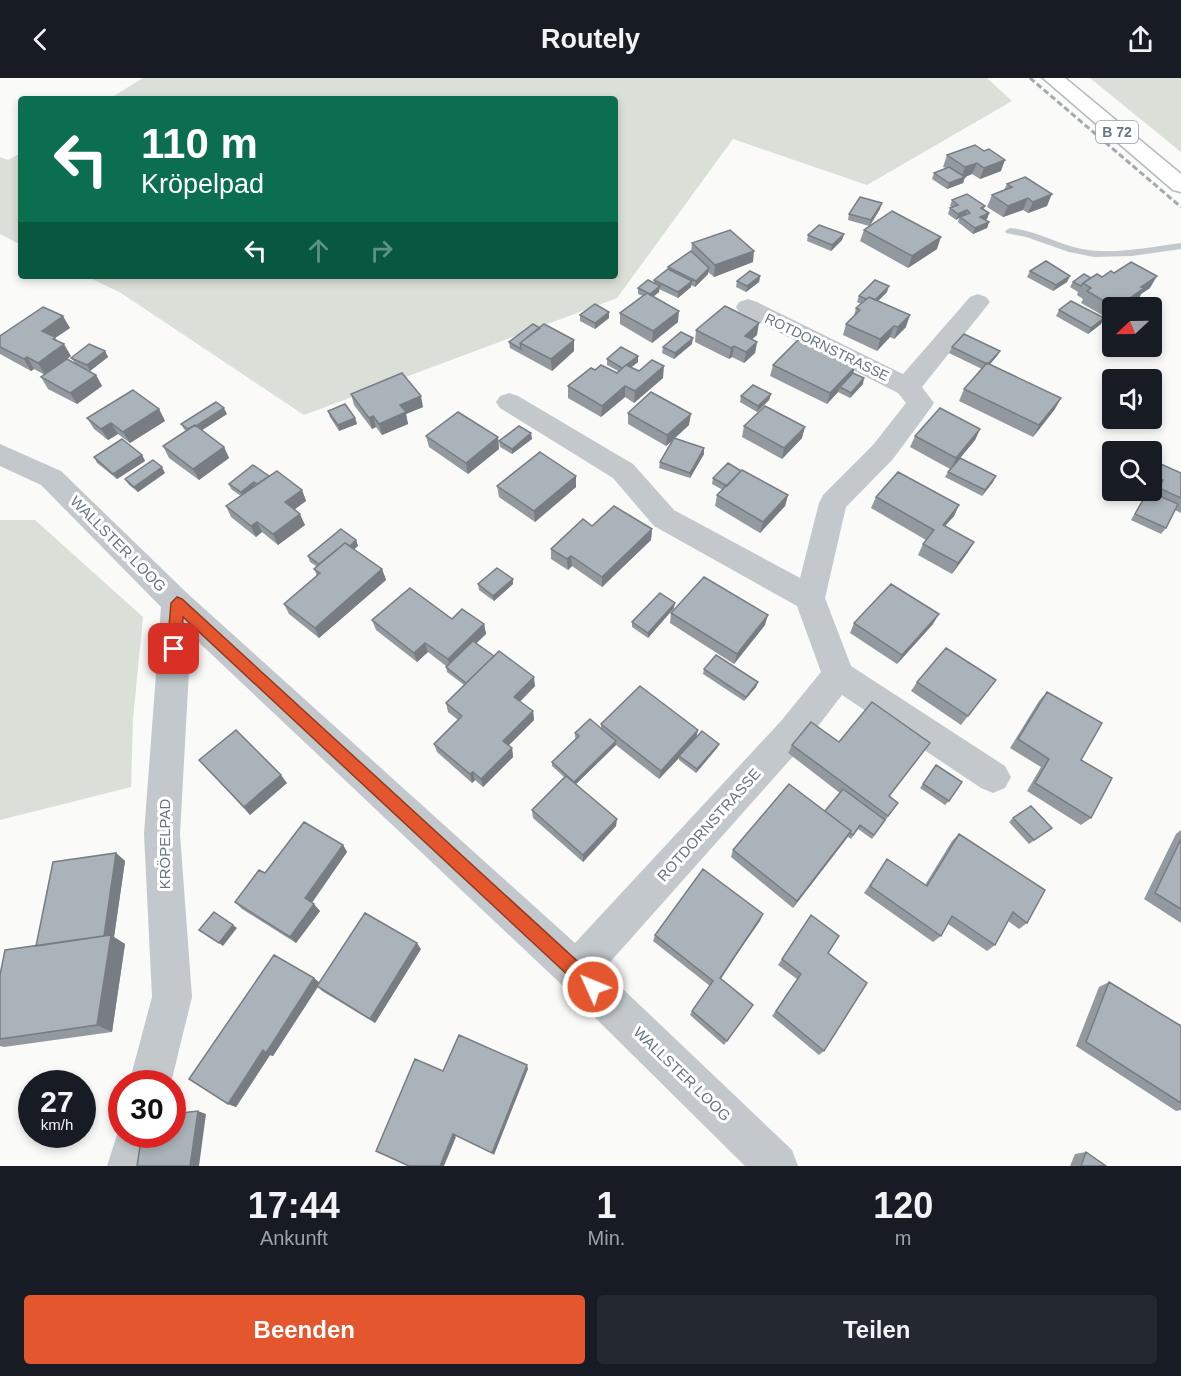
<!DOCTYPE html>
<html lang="de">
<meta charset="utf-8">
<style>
body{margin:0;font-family:Helvetica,sans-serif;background:#242831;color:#f1f3f6;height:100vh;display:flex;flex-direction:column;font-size:22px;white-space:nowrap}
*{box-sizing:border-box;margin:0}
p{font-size:20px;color:#9ea1a6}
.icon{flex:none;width:33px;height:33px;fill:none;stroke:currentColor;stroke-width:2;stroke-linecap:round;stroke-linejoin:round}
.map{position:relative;height:1088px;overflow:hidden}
.side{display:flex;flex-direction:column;background:#171b24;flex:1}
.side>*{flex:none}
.hud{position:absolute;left:18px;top:18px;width:600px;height:183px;border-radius:6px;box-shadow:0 3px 9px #0003;background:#0b6e4f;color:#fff;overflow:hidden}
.needle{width:39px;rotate:248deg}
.controls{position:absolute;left:1102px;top:219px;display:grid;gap:12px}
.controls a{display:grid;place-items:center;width:60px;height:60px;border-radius:6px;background:#171b24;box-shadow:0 3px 9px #0003;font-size:30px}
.speed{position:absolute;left:18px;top:992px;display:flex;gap:12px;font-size:30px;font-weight:700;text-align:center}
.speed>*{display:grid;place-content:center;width:78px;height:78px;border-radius:50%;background:#171b24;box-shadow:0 3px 9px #0003;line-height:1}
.speed small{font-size:15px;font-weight:400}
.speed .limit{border:9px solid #d22;background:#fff;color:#111}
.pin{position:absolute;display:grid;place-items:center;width:51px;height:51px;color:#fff;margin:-26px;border-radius:12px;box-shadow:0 3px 9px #0006}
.me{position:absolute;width:66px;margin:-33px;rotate:314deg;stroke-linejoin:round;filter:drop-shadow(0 0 4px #0008)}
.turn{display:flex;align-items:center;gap:21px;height:126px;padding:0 24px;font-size:27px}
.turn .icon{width:78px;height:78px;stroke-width:2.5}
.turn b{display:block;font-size:42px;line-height:51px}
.lanes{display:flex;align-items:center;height:57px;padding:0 24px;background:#0003;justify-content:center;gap:30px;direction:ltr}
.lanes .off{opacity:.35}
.eta{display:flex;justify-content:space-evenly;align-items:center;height:102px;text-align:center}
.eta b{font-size:36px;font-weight:700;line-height:42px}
.cta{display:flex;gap:12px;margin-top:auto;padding:12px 24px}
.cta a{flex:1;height:69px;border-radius:6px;background:#e4572e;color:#fff;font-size:24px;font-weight:700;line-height:69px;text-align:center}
.cta a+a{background:#242831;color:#f1f3f6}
header{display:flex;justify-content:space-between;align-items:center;height:78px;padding:0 24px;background:#171b24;font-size:27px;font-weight:700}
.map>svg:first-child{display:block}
.green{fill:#dadfd7}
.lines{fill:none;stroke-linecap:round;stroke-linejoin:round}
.primary-casing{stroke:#b5babe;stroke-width:3}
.lane{fill:#c3c8cc;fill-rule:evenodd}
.street{fill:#c3c8cc;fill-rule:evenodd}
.primary{fill:#fff;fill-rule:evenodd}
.rail{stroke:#a2aab0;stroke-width:3;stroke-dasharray:6 3;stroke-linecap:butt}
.wall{fill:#929a9f}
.shaded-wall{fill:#777d82}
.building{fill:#aab3b9;stroke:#777d82;stroke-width:1.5}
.route{fill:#e4572e;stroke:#94391e;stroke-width:1.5}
.labels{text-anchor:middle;stroke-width:6;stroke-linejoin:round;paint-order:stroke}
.shield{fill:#fff;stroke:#939fa8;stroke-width:1.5}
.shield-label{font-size:14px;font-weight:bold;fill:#657683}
.far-street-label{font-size:14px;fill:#657683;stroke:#fff}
.street-label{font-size:15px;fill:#657683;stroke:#fff}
</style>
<header><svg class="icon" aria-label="back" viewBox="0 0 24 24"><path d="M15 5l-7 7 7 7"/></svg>Routely<svg class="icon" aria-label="share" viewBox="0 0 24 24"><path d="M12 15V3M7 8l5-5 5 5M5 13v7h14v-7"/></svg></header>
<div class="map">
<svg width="1181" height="1088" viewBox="0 0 1181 1088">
<rect width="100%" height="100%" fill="#fafaf8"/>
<path class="green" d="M143 0H987L1012 23 867 107 733 61 617 220 304 337 121 215 86 198H615V21H109Z
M1090 0H1181V74Z
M21 75V167L0 156V79L8 82Z
M0 442H35L143 539 133 641 131 709 0 742Z"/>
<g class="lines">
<defs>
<path id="primary" d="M1043 0H1065L1181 96V114L1173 112Z"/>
</defs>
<use href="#primary" class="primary-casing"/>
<path class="lane" d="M1010 150C1036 152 1057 166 1082 171 1115 177 1149 169 1181 165V171L1132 178 1094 179 1069 174 1026 159 1006 155 1005 153Z"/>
<path class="street" d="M978 216 986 219 990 224 922 309 934 325 930 331 893 381 846 429 825 520 851 588 1005 688 1011 699 1005 710 993 715 981 710 842 617 805 665 603 892 792 1072 798 1088H745L562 907 191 557 180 756 192 919 171 1005H129L152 919 144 756 161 529 41 407 0 388V366L61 393 188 516 575 865 781 643 821 594 797 528 654 448 613 400 500 330 496 324 500 318 509 315 518 318 633 386 674 432 800 500 819 425 823 417 873 367 906 325 898 315 739 234 736 229 739 224 748 221 757 224 903 296 970 219Z
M122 1041V1056H159L151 1088H107Z"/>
<use href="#primary" class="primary"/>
<path class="rail" d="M1030 0 1181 129"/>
</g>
<path class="wall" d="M975 67 1001 93 980 101 972 96 965 99 963 105 947 111 932 101 934 95 946 90 943 89 947 77Z
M1007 106 1047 128 1028 135 1023 132 1003 139 987 129 992 117 1004 112Z
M952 122 985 128 984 131 989 135 987 141 985 142 989 144 987 150 973 156 958 144 959 140 956 142 948 136 950 130 952 129 950 128Z
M880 131 870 148 937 171 908 190 860 163 864 152 869 148 848 142 849 136Z
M844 156 842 162 831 173 807 163 808 157Z
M692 165 753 184 714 199 708 194V196L695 209 691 207V209L678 220 659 211V214L653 219 678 244 652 265 620 246V235L643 218 638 216V210L654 205V202L668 191V189L691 174Z
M1030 193 1070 198 1067 204 1053 213 1027 199Z
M1114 195 1150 210 1141 216 1138 222 1127 230H1113V239L1109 241 1081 225 1083 221 1077 217 1078 214 1070 209 1073 204 1102 199Z
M760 198 759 204 746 214 736 209 737 203Z
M887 214 878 223 906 249 894 261 890 259 877 273 843 257 846 246 854 238 856 230 861 226 857 224 859 218Z
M1059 232 1101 246 1088 256 1056 238Z
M609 234V240L595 251 580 243V237Z
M70 250 55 260 71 278 52 291 75 285 71 280 105 273 108 279 90 293 76 286 96 297 102 308 77 326 48 311 41 299 45 297 34 291 31 293 0 276V258Z
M696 252 757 257 752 261 757 264 755 275 744 285 732 279 729 281 695 264Z
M509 264 574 273 552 293 510 270Z
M692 266 674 281 662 275 663 269Z
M952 269 1000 273 997 278 990 286 1055 331 1033 359 959 323 964 311 982 291 949 275Z
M607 281 638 284 631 289 639 293 663 300 634 325 625 319 601 339 568 320V308L617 295 618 293 607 287Z
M773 287 855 289 853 295 863 306 850 320 838 314 827 326 770 298Z
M351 316 423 329 406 336 408 346 382 357 376 349 372 351 354 327Z
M771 316 769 322 757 334 740 324 741 318Z
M159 331 165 343 130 365 118 356 108 362 94 351 87 340Z
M328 333 355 340 357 346 339 353 330 339Z
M628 335 689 347 675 360 704 370V376L690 400 659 390 660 384 673 362 666 368 628 346Z
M227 336 202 352 224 369 229 380 199 402 169 380 163 368 186 353 184 351 181 346Z
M744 348 802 360 782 381 742 359Z
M980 351 975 362 960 380 993 404 982 418 945 399 950 391 910 369 915 358Z
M426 358 498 359 499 371 468 396 429 369Z
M532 361 512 376 500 369 499 363Z
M142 377 145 383 117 401 97 385 94 379Z
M1152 382 1181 395V435L1175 432 1166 450 1161 456 1131 442 1148 413 1154 415 1155 413 1152 412Z
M165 395 138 414 129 407 125 401Z
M269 398 302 412 306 423 294 431 305 447 278 467 262 454 256 459 231 439 226 428 241 418 231 411 229 406Z
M576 398V409L535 444 499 419 497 408Z
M713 400 788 417 785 428 760 455 715 428 717 417 723 412 712 406Z
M876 419 959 427 954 438 945 448 968 474 952 496 918 477 923 466 926 462 871 430Z
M592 448 652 451 651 462 602 509 572 488 568 492 551 481V471Z
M356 462 358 468 354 471 382 491 386 502 319 560 289 536 284 526 317 498 314 491 316 488 310 484 308 478Z
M513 501V506L494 523 479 512 478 506Z
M674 530 648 560 632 549V544Z
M671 535 765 547 734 586 670 545Z
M452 541 484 546 486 556 476 565 535 608 520 624 533 633 534 642 508 668 512 670 513 679 483 709 475 702 472 705 437 674 434 666 458 642 448 634 446 625 464 607 447 594 446 589V588L428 574 417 584 376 552 372 542Z
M854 545 933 546 897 586 850 555Z
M704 591 758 604 756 609 744 623 703 596Z
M996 602 961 647 911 613 917 604Z
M1047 614 1081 682 1091 740 1081 747 1027 713 1041 689 1010 670 1039 623Z
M601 646 697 659 719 666 717 670 696 695 679 682V680L659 701 616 667 576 706 616 748 583 784 533 740 532 732 564 699 552 688V684L576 660 575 659V655L601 651Z
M839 664 924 673 889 719 898 725 872 761 858 751 851 761 848 759 793 830 731 779 733 772 825 733 840 715 788 675 792 667Z
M199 682 287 705 250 737Z
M936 687 949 723 945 727 920 710Z
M1013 740 1052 750 1029 766 1009 744Z
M1181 752V845L1144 821 1176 756Z
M959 756 1027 845 1019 851 1008 843 995 867 987 873 948 846 941 858 933 864 864 815 887 781 925 807 952 763Z
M343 767 347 774 312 825 320 833 296 865 242 831 235 824 265 795Z
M116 775 125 783 114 859 125 866 112 954 4 969 0 968V897L36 868Z
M763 836 721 901 753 927 724 967 690 937 692 933 710 908 653 863 655 857Z
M811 837 828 875 824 973 819 977 772 938 797 901 778 887Z
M421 871 375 945 322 913 318 909 273 978 270 977 236 1029 228 1026 314 900 319 905Z
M1109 904 1181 948V1032L1176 1033 1076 968 1099 909Z
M1086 1074 1106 1088H1070L1075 1076Z"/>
<path class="shaded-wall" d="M1005 82 1001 93 980 101 984 90Z
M977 85 972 96 965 99 963 105 947 111 949 105 961 100 965 89Z
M1052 116 1047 128 1028 135 1033 124Z
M1028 120 1023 132 1003 139 1008 128Z
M882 125 880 131 869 148 871 142Z
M967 132 965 138 960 139 959 140 956 142 958 136Z
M989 135 987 141 978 144 980 139Z
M989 144 987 150 973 156 975 150Z
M844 156 842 162 831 173 832 167Z
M941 159 937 171 908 190 912 178Z
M754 173 753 184 714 199 715 187Z
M709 190 708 196 695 209 696 203Z
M760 198 759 204 746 214 747 208Z
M1070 198 1067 204 1053 213 1056 207Z
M1157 198 1150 210 1141 216 1138 222 1127 230H1116L1141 209Z
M692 203 691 209 678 220V214Z
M660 208 659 214 649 222 650 216Z
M889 208 887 214 871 230 873 224Z
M679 233 678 244 652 265 653 253Z
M609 234V240L595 251V245Z
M910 237 906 249 894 261 898 249Z
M63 238 70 250 55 260 61 269 64 266 71 278 45 297 38 285 42 253Z
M1104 240 1101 246 1088 256 1091 250Z
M759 245 757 257 743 269 745 258Z
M894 248 890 259 877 273 880 261Z
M693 260 692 266 674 281 675 275Z
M574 262V273L552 293 551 281Z
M757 264 755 275 744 285 746 274Z
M734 268 732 279 729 281 731 270Z
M105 273 108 279 90 293 87 287Z
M1000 273 997 278 985 292 988 286Z
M638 278V284L623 296V290Z
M27 279 34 291 31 293 24 281Z
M664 288 663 300 634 325 635 313Z
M855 289 851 301 840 309 838 314 827 326 830 315Z
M96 297 102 308 77 326 70 315Z
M864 300 863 306 850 320 851 315Z
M625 308V319L601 339 602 328Z
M771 316 769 322 757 334 758 328Z
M421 318 423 329 406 336 408 346 382 357 379 346 400 327Z
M1061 320 1055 331 1033 359 1039 347Z
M224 330 227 336 193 358 190 353Z
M159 331 165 343 130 365 123 354Z
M691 336 689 347 666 368 667 357Z
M373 338 376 349 372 351 369 340Z
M355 340 357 346 339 353 338 347Z
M111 345 118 356 108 362 101 351Z
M805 349 802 360 782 381 784 370Z
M980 351 975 362 951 391 956 380Z
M531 355 532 361 512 376V371Z
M498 359 499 371 468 396 466 385Z
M224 369 229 380 199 402 193 391Z
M704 370V376L690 400V395Z
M142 377 145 383 117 401 113 396Z
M162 389 165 395 138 414 134 409Z
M576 398V409L535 444 534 433Z
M996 398 993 404 982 418 985 412Z
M254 404 256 409 243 419 241 414Z
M302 412 306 423 290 435 285 424Z
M788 417 785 428 760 455 763 444Z
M959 427 954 438 937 457 943 447Z
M300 436 305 447 278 467 273 456Z
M257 444 262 454 256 459 251 448Z
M652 451 651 462 602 509V499Z
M356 462 358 468 325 495 323 490Z
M974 464 968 474 952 496 958 485Z
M571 478 572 488 568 492 567 481Z
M382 491 386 502 319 560 315 550Z
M513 501V506L494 523 493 518Z
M675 525 674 530 648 560V555Z
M939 536 933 546 897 586 902 577Z
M768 537 765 547 734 586 737 576Z
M484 546 486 556 450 591 448 581Z
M425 565 428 574 417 584 414 575Z
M534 599 535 608 515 628 514 619Z
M758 604 756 609 744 623 746 619Z
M533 633 534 642 504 672 503 663Z
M698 652 696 661 679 678V680L659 701 661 693Z
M616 663V667L574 708V704Z
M719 666 717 670 696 695 697 691Z
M512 670 513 679 483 709 481 701Z
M473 694 475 702 472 705 470 696Z
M281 697 287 705 250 737 244 729Z
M617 741 616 748 583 784V777Z
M851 753 846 761 793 830 797 823Z
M343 767 347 774 310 827 305 820Z
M116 775 125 783 114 859 125 866 112 954 97 947 103 861Z
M314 826 320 833 296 865 290 859Z
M763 836 760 843 717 905 720 900Z
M233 847 237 850 223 868 219 865Z
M417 865 421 871 375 945 370 941Z
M314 900 320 905 273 978 270 977 236 1029 228 1026 263 972Z
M527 987 528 991 494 1077 492 1075Z
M198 1033 206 1036 199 1088H190Z
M453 1056 456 1059 444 1088H440Z"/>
<path class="building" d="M975 67 984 73 989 71 1005 82 984 90 977 85 965 89 947 77Z
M949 89 965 99 949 105 934 95Z
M1025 99 1052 116 1033 124 1028 120 1008 128 992 117 1012 109 1007 106Z
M967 116 985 128 981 130 989 135 980 139 989 144 975 150 960 139 970 135 967 132 958 136 950 130 958 127 952 122Z
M860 119 882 125 871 142 849 136Z
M892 133 941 159 912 178 864 152Z
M819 147 844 156 832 167 808 157Z
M730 152 754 173 715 187 692 165Z
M691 173 709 190 696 203 668 189Z
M1046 183 1070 198 1056 207 1030 193Z
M1131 184 1157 198 1141 209 1144 210 1116 230 1087 213 1091 210 1083 205 1097 196 1102 199 1111 193 1114 195Z
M668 191 692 203 678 214 654 202Z
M750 193 760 198 747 208 737 203Z
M1084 196 1091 200 1083 205 1081 208 1073 204Z
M648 202 660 208 650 216 638 210Z
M875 202 889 208 875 222 869 219 866 221 859 218Z
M647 215 679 233 653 253 620 235Z
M869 219 910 237 898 249 894 248 880 261 846 246 860 232 856 230Z
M1071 223 1104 240 1091 250 1059 232Z
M595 226 609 234 595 245 580 237Z
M725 228 759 245 745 258 757 264 746 274 734 268 731 270 696 252Z
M43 229 63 238 42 253 55 259 53 261 64 266 38 285 27 279 24 281 0 269V258Z
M533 246 540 250 520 265 521 271 509 264Z
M544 246 574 262 551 281 520 265Z
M681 254 693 260 675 275 663 269Z
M964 256 1000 273 988 286H987L952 269Z
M798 262 855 289 830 315 773 287Z
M89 266 105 273 87 287 71 280Z
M621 269 638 278 622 290 607 281Z
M67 281 96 297 70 315 41 299Z
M652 282 664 288 635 313 625 308 602 328 568 308 591 290 595 292 601 287 617 295 626 287 639 293Z
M987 285 1061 320 1039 347 964 311Z
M402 295 421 318 400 327 406 334 379 346 373 338 369 340 351 316Z
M853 295 864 300 851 315 840 309Z
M753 307 771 316 758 328 741 318Z
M133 312 159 331 123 354 111 345 101 351 87 340Z
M651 314 691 336 667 357 628 335Z
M216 324 224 330 196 348 195 347 188 351 181 346Z
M345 326 355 340 338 347 328 333Z
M765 328 805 349 784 370 744 348Z
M940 330 980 351 956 380 915 358Z
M458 334 498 359 466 385 426 358Z
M195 347 224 369 193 391 163 368Z
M519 348 531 355 512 371 499 363Z
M674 360 704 370 690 395 660 384Z
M122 361 142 377 113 396 94 379Z
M540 374 576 398 534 433 497 408Z
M960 380 996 398 985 412 948 394Z
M153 382 162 389 134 409 125 401Z
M1152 382 1181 395V420L1159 410 1163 402 1152 397Z
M728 385 741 393 727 408 713 400Z
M253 387 269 398 257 406 254 404 241 414 229 406Z
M742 392 788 417 763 444 717 417Z
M277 393 302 412 285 424 300 436 273 456 257 444 251 448 226 428Z
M898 394 959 427 943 447 974 464 958 485 923 466 934 452 876 419Z
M1148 413 1178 426 1166 450 1135 436Z
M614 428 652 451 602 499 571 478 567 481 551 471 583 441 592 448Z
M341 451 356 462 350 468 345 465 319 486 308 478Z
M345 465 382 491 315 550 284 526 320 495 314 491Z
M497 490 513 501 493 518 478 506Z
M704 499 768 537 737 576 671 535Z
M891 506 939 536 902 577 854 545Z
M410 510 452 541 462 531 484 546 448 581 425 565 414 575 372 542Z
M660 515 675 525 648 555 632 544Z
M473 563 494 578 466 605 446 589Z
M946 570 996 602 968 638 917 604Z
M499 573 534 599 514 619 533 633 503 663 512 670 481 701 473 694 470 696 434 666 462 638 446 625Z
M716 577 758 604 746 619 704 591Z
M640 608 698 652 661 693 601 646Z
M1047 614 1102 645 1081 682 1112 700 1091 740 1035 705 1049 681 1018 661Z
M872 624 930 665 889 718 898 725 888 738 792 667 811 644 839 664Z
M590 641 616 663 574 704 552 684 579 658 575 655Z
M236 652 281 697 244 729 199 682Z
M702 653 719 666 697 691 679 678Z
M936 687 962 704 949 723 923 706Z
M566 698 617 741 583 777 532 732Z
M789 706 851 753 797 823 733 772Z
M843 711 885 742 874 757 860 747 853 757 850 755 851 753 825 733Z
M1031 728 1052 750 1034 762 1013 740Z
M304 744 343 767 305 820 314 826 290 859 235 824 259 792 265 795Z
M959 756 1045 812 1027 845 1013 834 995 867 952 838 941 858 870 808 887 781 927 808Z
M1181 761V831L1155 815Z
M116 775 104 858 36 868 53 784Z
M703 791 763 836 720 900 753 927 727 963 692 933 713 903 655 857Z
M214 834 233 847 219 865 199 852Z
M365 835 417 865 370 941 317 908Z
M811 837 839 858 828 875 867 905 824 973 776 933 801 896 782 881Z
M111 857 97 947 0 961V897L5 872Z
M274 877 314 900 266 975 263 972 228 1026 189 1001Z
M1109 904 1181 948V1025L1086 964Z
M459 957 527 987 492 1075 453 1056 440 1088H409L376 1073 415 981 443 993Z
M198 1033 190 1088H137L142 1056H172V1036Z
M1086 1074 1106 1088H1081Z"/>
<path class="route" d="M177 519 182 521 599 903 601 909 599 915 593 918 587 915 183 539 181 571 179 575H169L167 571 171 525Z"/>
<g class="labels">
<rect class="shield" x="1096" y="43" width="42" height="22" rx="4.5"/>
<g class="shield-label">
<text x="1117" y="59">B 72</text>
</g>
<g class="far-street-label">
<text transform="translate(827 269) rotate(26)" y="5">ROTDORNSTRASSE</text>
</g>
<g class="street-label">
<text transform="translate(118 466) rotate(45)" y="5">WALLSTER LOOG</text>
<text transform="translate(709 747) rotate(-48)" y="5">ROTDORNSTRASSE</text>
<text transform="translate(165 766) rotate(-90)" y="5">KRÖPELPAD</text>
<text transform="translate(682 996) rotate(44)" y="5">WALLSTER LOOG</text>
</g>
</g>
</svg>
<div class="controls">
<a><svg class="needle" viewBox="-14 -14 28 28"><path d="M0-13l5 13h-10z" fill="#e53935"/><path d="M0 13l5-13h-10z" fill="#9ea1a6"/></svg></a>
<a><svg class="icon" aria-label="sound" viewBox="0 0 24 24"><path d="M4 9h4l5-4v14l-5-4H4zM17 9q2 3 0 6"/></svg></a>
<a><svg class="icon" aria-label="search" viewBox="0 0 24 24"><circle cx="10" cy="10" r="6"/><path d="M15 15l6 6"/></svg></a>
</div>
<div class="speed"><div>27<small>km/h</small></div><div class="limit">30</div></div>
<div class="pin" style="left:174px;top:571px;background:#d93025"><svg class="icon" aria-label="arrive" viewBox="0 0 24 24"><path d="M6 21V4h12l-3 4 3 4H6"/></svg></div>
<svg class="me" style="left:593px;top:909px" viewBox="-20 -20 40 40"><circle r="17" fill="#e4572e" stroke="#fff" stroke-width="3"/><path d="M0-11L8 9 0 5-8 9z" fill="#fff"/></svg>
<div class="hud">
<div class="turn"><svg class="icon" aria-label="left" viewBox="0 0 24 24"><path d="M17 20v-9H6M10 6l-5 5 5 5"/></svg><div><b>110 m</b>Kröpelpad</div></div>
<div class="lanes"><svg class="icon" aria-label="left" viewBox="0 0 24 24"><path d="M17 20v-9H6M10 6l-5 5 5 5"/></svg><svg class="icon off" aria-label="ahead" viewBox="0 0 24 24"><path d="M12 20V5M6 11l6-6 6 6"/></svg><svg class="icon off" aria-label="right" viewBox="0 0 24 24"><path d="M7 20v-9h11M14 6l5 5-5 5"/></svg></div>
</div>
</div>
<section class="side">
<div class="eta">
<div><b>17:44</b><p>Ankunft</p></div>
<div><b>1</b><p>Min.</p></div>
<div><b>120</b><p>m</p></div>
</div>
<div class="cta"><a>Beenden</a><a>Teilen</a></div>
</section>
